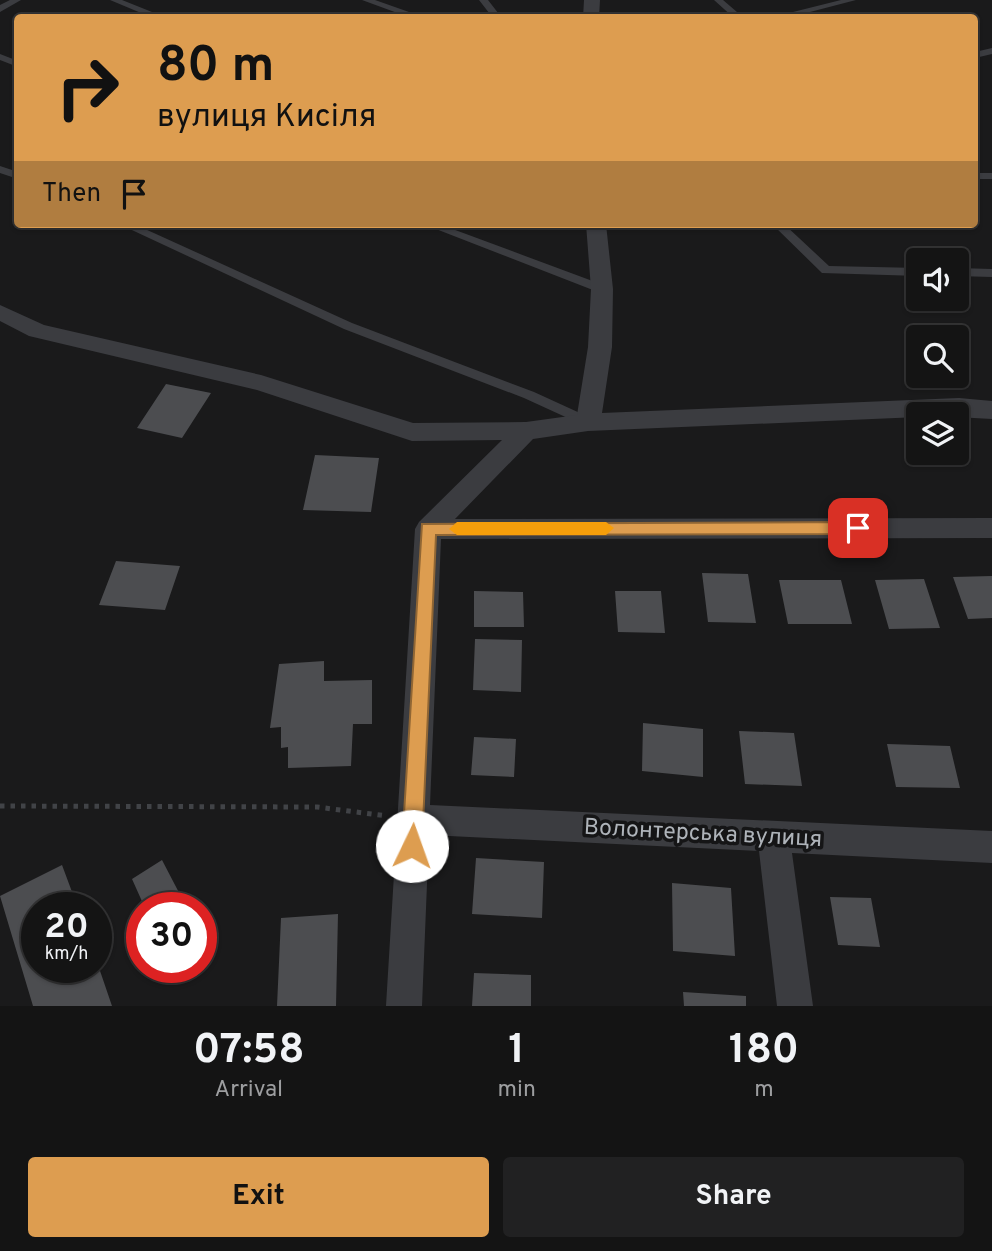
<!DOCTYPE html>
<meta charset="utf-8">
<style>
body{margin:0;font-family:Overpass,sans-serif;background:#212122;color:#f1f3f6;height:100vh;display:flex;flex-direction:column;font-size:26px;white-space:nowrap}
*{box-sizing:border-box;margin:0}
p{font-size:23px;color:#9d9ea0}
.icon{flex:none;width:38px;height:38px;fill:none;stroke:currentColor;stroke-width:2;stroke-linecap:round;stroke-linejoin:round}
.map{position:relative;height:1006px;overflow:hidden}
.drawer{display:flex;flex-direction:column;background:#141414;flex:1}
.drawer>*{flex:none}
.top-card{position:absolute;left:14px;top:14px;width:964px;height:214px;border-radius:7px;box-shadow:0 2px 5px #0004,0 0 0 2px #333334;background:#dd9d50;color:#111;overflow:hidden}
.tools{position:absolute;left:906px;top:248px;display:grid;gap:14px}
.tools a{display:grid;place-items:center;width:63px;height:63px;border-radius:7px;background:#141414;box-shadow:0 2px 5px #0004,0 0 0 2px #333334;font-size:35px}
.speed{position:absolute;left:21px;top:892px;display:flex;gap:14px;font-size:35px;font-weight:700;text-align:center}
.speed>*{display:grid;place-content:center;width:91px;height:91px;border-radius:50%;background:#141414;box-shadow:0 2px 5px #0004,0 0 0 2px #333334;line-height:1}
.speed small{font-size:18px;font-weight:400}
.speed .limit{border:10px solid #d22;background:#fff;color:#111}
.pin{position:absolute;display:grid;place-items:center;width:60px;height:60px;color:#fff;margin:-30px;border-radius:14px;box-shadow:0 4px 10px #0006}
.me{position:absolute;width:77px;margin:-38px;rotate:3deg;stroke-linejoin:round;filter:drop-shadow(0 0 5px #0008)}
.turn{display:flex;align-items:center;gap:24px;height:147px;padding:0 28px;font-size:32px}
.turn .icon{width:91px;height:91px;stroke-width:2.5}
.turn b{display:block;font-size:49px;line-height:60px}
.then{display:flex;align-items:center;height:66px;padding:0 28px;background:#0003;gap:14px;font-size:26px}
.eta{display:flex;justify-content:space-evenly;align-items:center;height:119px;text-align:center}
.eta b{font-size:42px;font-weight:700;line-height:49px}
.primary-button{display:flex;gap:14px;margin-top:auto;padding:14px 28px}
.primary-button a{flex:1;height:80px;border-radius:7px;background:#dd9d50;color:#111;font-size:28px;font-weight:700;line-height:80px;text-align:center}
.primary-button a+a{background:#212122;color:#f1f3f6}
.map>svg:first-child{display:block}
.building{fill:#4c4d50}
.lines{fill:none;stroke-linecap:round;stroke-linejoin:round}
.path{stroke:#414347;stroke-width:5;stroke-dasharray:4.5 6;stroke-linecap:butt}
.lane{fill:#3b3c40;fill-rule:evenodd}
.street{fill:#3b3c40;fill-rule:evenodd}
.route{fill:#dd9d50;stroke:#906634;stroke-width:2}
.slow{fill:#f59e0b}
.labels{text-anchor:middle;stroke-width:7;stroke-linejoin:round;paint-order:stroke}
.near-street-label{font-size:23px;fill:#aeb3b9;stroke:#151516}
</style>
<div class="map">
<svg width="992" height="1006" viewBox="0 0 992 1006">
<rect width="100%" height="100%" fill="#1a1a1b"/>
<path class="building" d="M166 384 211 393 182 438 137 428Z
M315 455 379 458 371 512 303 510Z
M116 561 180 566 165 610 99 605Z
M702 573 748 574 756 623 708 622Z
M992 576V618L968 619 953 577Z
M924 579 940 628 889 629 875 580Z
M779 580H841L852 624H788Z
M474 591 523 592 524 627H474Z
M615 591H661L665 633 618 632Z
M475 639 522 640 521 692 473 690Z
M324 661V681L372 680V724H353L351 766 288 768V747L281 748V727L270 728 279 664Z
M643 723 703 729V777L642 771Z
M739 731 794 733 802 786 745 784Z
M474 737 516 739 514 777 471 775Z
M887 744 950 746 960 788 896 787Z
M476 858 544 862 542 918 472 914Z
M162 860 187 908H145L132 879Z
M62 865 78 908H37V968H96L97 962 112 1006H33L0 896Z
M672 883 731 888 735 956 673 951Z
M830 897 871 898 880 947 838 945Z
M338 914 336 1006H277L281 918Z
M474 973 531 975V1006H472Z
M683 992 746 996V1006H684Z"/>
<g class="lines">
<path class="path" d="M0 806 317 807 387 816"/>
<path class="lane" d="M10 0H21L0 12V5Z
M110 0H122L167 18H153Z
M362 0H375L426 18H411Z
M479 0H488L502 18H493Z
M714 0H723L744 18H734Z
M841 0H856L787 18H769Z
M992 48V54L975 58V52Z
M0 54 18 61V67L0 60Z
M0 166 18 172V179L0 173Z
M975 173H992V179H975Z
M119 224H134L352 323 534 392 593 419 595 422 588 427 583 425 524 398 344 329Z
M423 224H439L606 286 608 289 602 293 598 292Z
M772 224H784L829 266 919 268V276L822 273Z
M957 268 992 269V277L957 276Z"/>
<path class="street" d="M584 0H600L599 18H583Z
M586 224H606L613 289 612 347 602 413 959 398 992 401V419L919 415V417L588 431 533 439 455 519 992 518V538L441 539 430 805 992 831V863L792 853 813 1006H777L759 851 429 835 422 1006H386L415 529 419 522 502 440 412 441 257 390 29 336 0 321V305L44 325 261 375 413 423 526 422 577 415 588 347 591 289Z"/>
</g>
<path class="route" d="M858 522 866 528 858 534 436 535 422 846 419 853 412 855 405 853 402 846 422 524Z"/>
<path class="slow" d="M457 522H606L614 528 606 535H457L449 529Z"/>
<g class="labels">
<g class="near-street-label">
<text transform="translate(703 832) rotate(3)" y="8">Волонтерська вулиця</text>
</g>
</g>
</svg>
<div class="tools">
<a><svg class="icon" aria-label="sound" viewBox="0 0 24 24"><path d="M4 9h4l5-4v14l-5-4H4zM17 9q2 3 0 6"/></svg></a>
<a><svg class="icon" aria-label="search" viewBox="0 0 24 24"><circle cx="10" cy="10" r="6"/><path d="M15 15l6 6"/></svg></a>
<a><svg class="icon" aria-label="layers" viewBox="0 0 24 24"><path d="M12 4l9 5-9 5-9-5zM3 14l9 5 9-5"/></svg></a>
</div>
<div class="speed"><div>20<small>km/h</small></div><div class="limit">30</div></div>
<div class="pin" style="left:858px;top:528px;background:#d93025"><svg class="icon" aria-label="arrive" viewBox="0 0 24 24"><path d="M6 21V4h12l-3 4 3 4H6"/></svg></div>
<svg class="me" style="left:412px;top:846px" viewBox="-20 -20 40 40"><circle r="19" fill="#fff"/><path d="M0-13L10 11 0 6-10 11z" fill="#dd9d50"/></svg>
<div class="top-card">
<div class="turn"><svg class="icon" aria-label="right" viewBox="0 0 24 24"><path d="M7 20v-9h11M14 6l5 5-5 5"/></svg><div><b>80 m</b>вулиця Кисіля</div></div>
<div class="then">Then<svg class="icon" aria-label="arrive" viewBox="0 0 24 24"><path d="M6 21V4h12l-3 4 3 4H6"/></svg></div>
</div>
</div>
<section class="drawer">
<div class="eta">
<div><b>07:58</b><p>Arrival</p></div>
<div><b>1</b><p>min</p></div>
<div><b>180</b><p>m</p></div>
</div>
<div class="primary-button"><a>Exit</a><a>Share</a></div>
</section>
